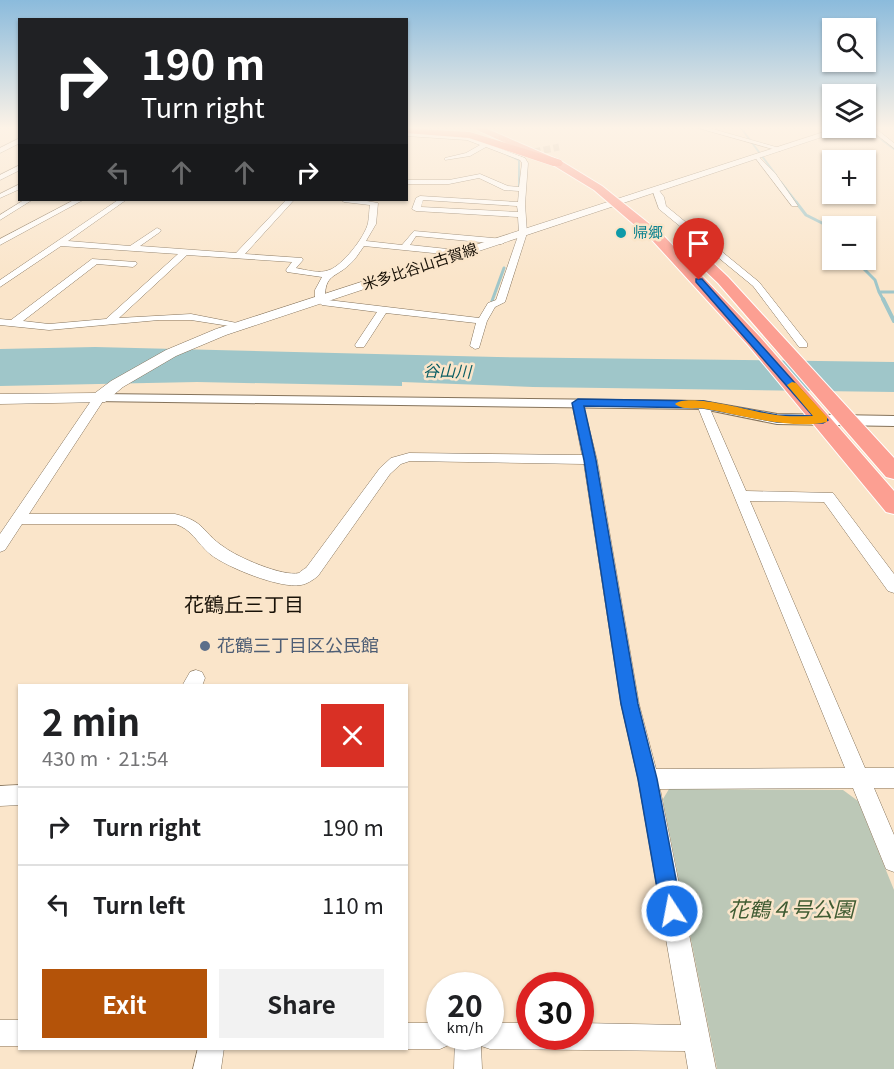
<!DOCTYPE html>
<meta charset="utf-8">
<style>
body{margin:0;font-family:Georgia,"Noto Sans JP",serif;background:#f2f2f2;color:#202124;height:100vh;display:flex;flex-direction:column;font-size:22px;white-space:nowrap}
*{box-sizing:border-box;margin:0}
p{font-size:20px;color:#757577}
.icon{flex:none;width:33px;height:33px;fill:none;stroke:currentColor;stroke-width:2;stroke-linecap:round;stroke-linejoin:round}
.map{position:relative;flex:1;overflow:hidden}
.drawer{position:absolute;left:18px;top:684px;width:390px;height:366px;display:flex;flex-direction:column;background:#fff;border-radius:0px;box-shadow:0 2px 4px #0004}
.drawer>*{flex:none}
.banner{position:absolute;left:18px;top:18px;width:390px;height:183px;border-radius:0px;box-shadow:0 2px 4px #0004;background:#202124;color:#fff;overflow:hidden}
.buttons{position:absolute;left:822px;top:18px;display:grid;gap:12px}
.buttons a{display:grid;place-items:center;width:54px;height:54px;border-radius:0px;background:#fff;box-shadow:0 2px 4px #0004;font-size:30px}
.speed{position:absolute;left:426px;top:972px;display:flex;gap:12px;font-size:30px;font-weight:700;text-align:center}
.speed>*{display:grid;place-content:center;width:78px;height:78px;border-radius:50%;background:#fff;box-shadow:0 2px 4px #0004;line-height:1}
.speed small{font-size:15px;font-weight:400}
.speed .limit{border:9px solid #d22;background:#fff;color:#111}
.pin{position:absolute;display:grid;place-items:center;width:51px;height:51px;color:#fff;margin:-62px -26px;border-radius:50% 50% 50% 0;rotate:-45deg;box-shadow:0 0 6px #0007}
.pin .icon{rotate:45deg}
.me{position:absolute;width:66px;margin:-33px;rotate:349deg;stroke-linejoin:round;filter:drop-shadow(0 0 4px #0008)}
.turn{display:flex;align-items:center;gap:21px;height:126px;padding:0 24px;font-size:27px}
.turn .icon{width:78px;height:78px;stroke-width:2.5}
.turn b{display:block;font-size:42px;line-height:51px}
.lanes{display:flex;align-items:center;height:57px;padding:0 24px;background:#0003;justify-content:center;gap:30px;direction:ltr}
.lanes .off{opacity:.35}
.round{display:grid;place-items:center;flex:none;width:63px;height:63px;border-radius:0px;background:#f2f2f2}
.summary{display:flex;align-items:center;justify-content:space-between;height:102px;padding:0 24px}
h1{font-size:36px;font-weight:700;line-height:45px}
.cta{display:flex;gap:12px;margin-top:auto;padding:12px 24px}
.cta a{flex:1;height:69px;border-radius:0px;background:#b45309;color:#fff;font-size:24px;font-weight:700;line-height:69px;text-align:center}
.cta a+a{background:#f2f2f2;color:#202124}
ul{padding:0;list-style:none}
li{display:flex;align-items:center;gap:18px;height:78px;padding:0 24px;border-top:2px solid #e0e0e0}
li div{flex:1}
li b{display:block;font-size:22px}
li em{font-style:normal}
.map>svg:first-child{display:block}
.green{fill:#bcc8b7}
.water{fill:#9fc6c9}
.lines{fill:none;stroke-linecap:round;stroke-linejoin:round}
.stream-far2{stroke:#9fc6c9;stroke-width:2}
.stream-far1{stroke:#9fc6c9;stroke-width:3}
.stream{stroke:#9fc6c9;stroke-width:4}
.minor-tunnel{stroke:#d8c5ad;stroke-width:7;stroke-dasharray:7 3;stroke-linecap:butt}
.minor-casing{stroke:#85735b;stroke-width:1}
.tertiary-casing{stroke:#85735b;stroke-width:2}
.secondary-casing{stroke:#85735b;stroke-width:1}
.trunk-casing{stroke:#fff;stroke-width:2}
.motorway-casing{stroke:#fff;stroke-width:1}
.minor{fill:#fff;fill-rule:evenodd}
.tertiary{fill:#fff;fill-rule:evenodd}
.secondary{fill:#fff;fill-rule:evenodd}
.trunk{fill:#fc9f92;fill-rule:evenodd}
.motorway{fill:#fc8777;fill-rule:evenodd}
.route{fill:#1a73e8;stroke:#114b97;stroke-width:1.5}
.slow{fill:#f59e0b}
.culture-dot{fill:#0f9aa8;stroke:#fae5ca;stroke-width:2}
.service-dot{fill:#5c6f8a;stroke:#fae5ca;stroke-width:2}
.labels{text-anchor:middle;stroke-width:5;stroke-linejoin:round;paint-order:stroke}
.far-culture-label{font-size:15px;fill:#0d838f;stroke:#fae5ca;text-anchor:start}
.far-street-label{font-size:15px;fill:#181107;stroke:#fae5ca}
.far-water-label{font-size:16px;font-style:italic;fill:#095d63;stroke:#fae5ca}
.service-label{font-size:18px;fill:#4e5e75;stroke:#fae5ca;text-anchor:start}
.neighbourhood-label{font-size:20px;fill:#181107;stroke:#fae5ca}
.near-park-label{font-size:21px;font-style:italic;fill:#405c33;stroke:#fae5ca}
</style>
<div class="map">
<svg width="894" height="1069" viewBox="0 0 894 1069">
<rect width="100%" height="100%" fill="#fae5ca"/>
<path class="green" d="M669 789 843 790 858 801 894 890V1069H717L664 806 663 799Z"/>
<path class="water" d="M95 347 497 357 894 362V392L533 387 402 382V386L197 382 0 386V349Z"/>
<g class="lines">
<path class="stream-far2" d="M741 128 776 175
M866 128 894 149
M508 155 519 160V186
M781 182 798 204"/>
<path class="stream-far1" d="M796 202 806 215 832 228
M855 260 875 280 879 292
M492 301 504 268
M884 301 879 292H894"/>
<path class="stream" d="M883 299 894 321"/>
<path class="minor-tunnel" d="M524 154 559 147"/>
<defs>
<path id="minor" d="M698 128H709L783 149 780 151Z
M868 128H875L894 143V148Z
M406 132 468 136 491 143V145L525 158 528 163 525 204 527 233 505 302 495 307 487 321 479 348 475 349 470 346 476 323 386 313 364 347H356L355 345 377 312 322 305 315 299V290L322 277 287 272 286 270 292 262 187 255 119 318 191 314 242 324V328L191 320H159L49 330 0 325V319L11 320 92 259 136 262 137 264 133 267 97 264 23 321 49 324 106 319 178 254 61 246 0 287V280L118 200H126L68 241 130 246 157 228 161 230 160 232 140 246 236 253 286 200H294L245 254 302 258 303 260 296 268C307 270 319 274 329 270 342 266 365 237 368 223 369 218 369 211 370 205L344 202 341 200H361L378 203 376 224 366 241 402 245 414 231 504 239V243L501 244 416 236 410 245 466 251 467 253 463 256 364 246C359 253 355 260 349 265 335 278 325 274 325 298L328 300 479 318 488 303 496 300 519 233 518 217 416 211 412 209 416 198 420 196 518 202 519 191 504 190 479 178 449 184H406V180H449L480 174 508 186 519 187 522 163 520 160 486 147 470 156 445 160V158L466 153 480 145 467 140 406 136ZM423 200 517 206 518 212 421 207Z
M20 138V143L0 153V148Z
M754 156H758L775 173 798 206H792Z
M20 165V170L0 180V175Z
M20 184V189L0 198V194Z
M652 189H658L664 197 666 206 759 282 807 343V347H799L753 286 659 209Z
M24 200H32L0 220V215Z
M74 200H83L0 245V239Z
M99 394 105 398 29 514H175C207 522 201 532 224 547 237 557 283 577 299 573 300 572 305 568 306 568L380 468 391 458 409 453 582 455 572 403 574 400H582L597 460 639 704 656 769 845 768 697 405 703 401 707 402 746 491 833 493 894 574V593L888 591 824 502 750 501 865 768H894V788H874L894 835V872L886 869 853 788 660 789 716 1069H688L685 1051 490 1049 481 1046 482 1069H454L455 1036H490V1023H530V1036H580V1023L681 1025 638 779 621 704 584 464 410 461 401 464 390 474 318 576C313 580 307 584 301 585 280 589 226 567 210 554 197 543 192 529 175 524H22L5 550 0 552V534L95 395Z
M196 670 202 672 205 678 202 686H182L190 672Z
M20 785V805L0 806V786Z
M0 1020H20V1046H0Z
M406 1023H440V1036H453L449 1045 440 1049H406Z
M198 1048H224L221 1069H193Z"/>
<path id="tertiary" d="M99 394 703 401 777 414 894 416V426L777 424 703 409 94 401 92 398 94 395Z"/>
<path id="secondary" d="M836 128H849L226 335 176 356 123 387 105 402 0 404V394L95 393 111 381 166 350 216 329Z"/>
<path id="trunk" d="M473 128H485L561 161 602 186 662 234 760 337 894 491V514L886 512 748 345 652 240 594 190 553 165Z
M685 240 690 241 728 277 894 458V479L886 477 718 283 680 247 678 244Z"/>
<path id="motorway" d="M406 128 470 132 561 160 563 163 561 166H553L469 138 406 133Z"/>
</defs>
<use href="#minor" class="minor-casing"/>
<use href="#tertiary" class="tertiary-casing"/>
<use href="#secondary" class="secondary-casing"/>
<use href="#trunk" class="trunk-casing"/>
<use href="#motorway" class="motorway-casing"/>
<use href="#minor" class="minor"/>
<use href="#tertiary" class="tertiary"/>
<use href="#secondary" class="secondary"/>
<use href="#trunk" class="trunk"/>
<use href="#motorway" class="motorway"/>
</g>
<linearGradient id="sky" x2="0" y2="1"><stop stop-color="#8bbbdc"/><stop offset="0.46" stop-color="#fdf3e7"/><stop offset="1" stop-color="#fdf3e7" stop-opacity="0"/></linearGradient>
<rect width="894" height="278" fill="url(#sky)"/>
<path class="route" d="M696 279H702L828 420 823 423 777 422 703 408 584 406 596 460 638 704 657 779 682 911 679 919 672 922 664 919 661 911 638 779 621 704 584 460 572 403 578 399 703 401 777 415 813 416 696 282Z"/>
<path class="slow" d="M792 382 796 383 827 417V422C791 430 742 415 706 409 696 407 683 411 675 404 690 392 755 413 776 415 788 417 801 416 813 416L787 385Z"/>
<circle class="culture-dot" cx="621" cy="233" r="6"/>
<circle class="service-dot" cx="205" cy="646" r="6"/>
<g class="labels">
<g class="far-culture-label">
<text x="633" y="238">帰郷</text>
</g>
<g class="far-street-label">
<text transform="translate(420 267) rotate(-18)" y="5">米多比谷山古賀線</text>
</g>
<g class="far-water-label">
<text transform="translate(447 371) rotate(1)" y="6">谷山川</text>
</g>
<g class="service-label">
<text x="217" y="652">花鶴三丁目区公民館</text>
</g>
<g class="neighbourhood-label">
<text x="244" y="612">花鶴丘三丁目</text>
</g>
<g class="near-park-label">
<text x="791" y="917">花鶴４号公園</text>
</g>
</g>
</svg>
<div class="buttons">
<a><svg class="icon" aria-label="search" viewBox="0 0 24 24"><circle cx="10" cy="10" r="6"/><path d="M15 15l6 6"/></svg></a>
<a><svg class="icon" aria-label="layers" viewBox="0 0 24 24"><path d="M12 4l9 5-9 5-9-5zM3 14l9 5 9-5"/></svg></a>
<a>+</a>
<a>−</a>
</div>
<div class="speed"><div>20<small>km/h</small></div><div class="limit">30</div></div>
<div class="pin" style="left:699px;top:280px;background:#d93025"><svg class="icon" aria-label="arrive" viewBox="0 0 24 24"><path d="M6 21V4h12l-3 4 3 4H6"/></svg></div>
<svg class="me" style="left:672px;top:911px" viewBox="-20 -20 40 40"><circle r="17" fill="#1a73e8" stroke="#fff" stroke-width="3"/><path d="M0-11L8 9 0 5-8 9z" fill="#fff"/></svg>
<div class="banner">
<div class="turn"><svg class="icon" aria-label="right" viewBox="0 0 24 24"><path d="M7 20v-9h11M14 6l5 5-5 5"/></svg><div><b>190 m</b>Turn right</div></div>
<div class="lanes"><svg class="icon off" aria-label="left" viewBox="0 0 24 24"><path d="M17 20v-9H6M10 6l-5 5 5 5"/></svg><svg class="icon off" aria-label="ahead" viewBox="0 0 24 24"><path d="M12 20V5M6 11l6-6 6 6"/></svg><svg class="icon off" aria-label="ahead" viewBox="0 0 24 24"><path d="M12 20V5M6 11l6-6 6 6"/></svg><svg class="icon" aria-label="right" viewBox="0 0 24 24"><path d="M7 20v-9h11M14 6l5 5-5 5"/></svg></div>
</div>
<section class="drawer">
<div class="summary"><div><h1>2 min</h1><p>430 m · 21:54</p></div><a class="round" style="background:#d93025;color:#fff"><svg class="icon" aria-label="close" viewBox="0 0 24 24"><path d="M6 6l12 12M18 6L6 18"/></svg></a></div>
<ul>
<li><svg class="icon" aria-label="right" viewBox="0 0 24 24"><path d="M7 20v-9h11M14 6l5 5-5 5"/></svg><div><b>Turn right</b></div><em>190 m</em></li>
<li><svg class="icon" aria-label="left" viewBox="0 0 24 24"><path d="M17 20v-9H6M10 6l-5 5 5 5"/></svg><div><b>Turn left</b></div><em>110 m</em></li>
</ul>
<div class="cta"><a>Exit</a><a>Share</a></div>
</section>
</div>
